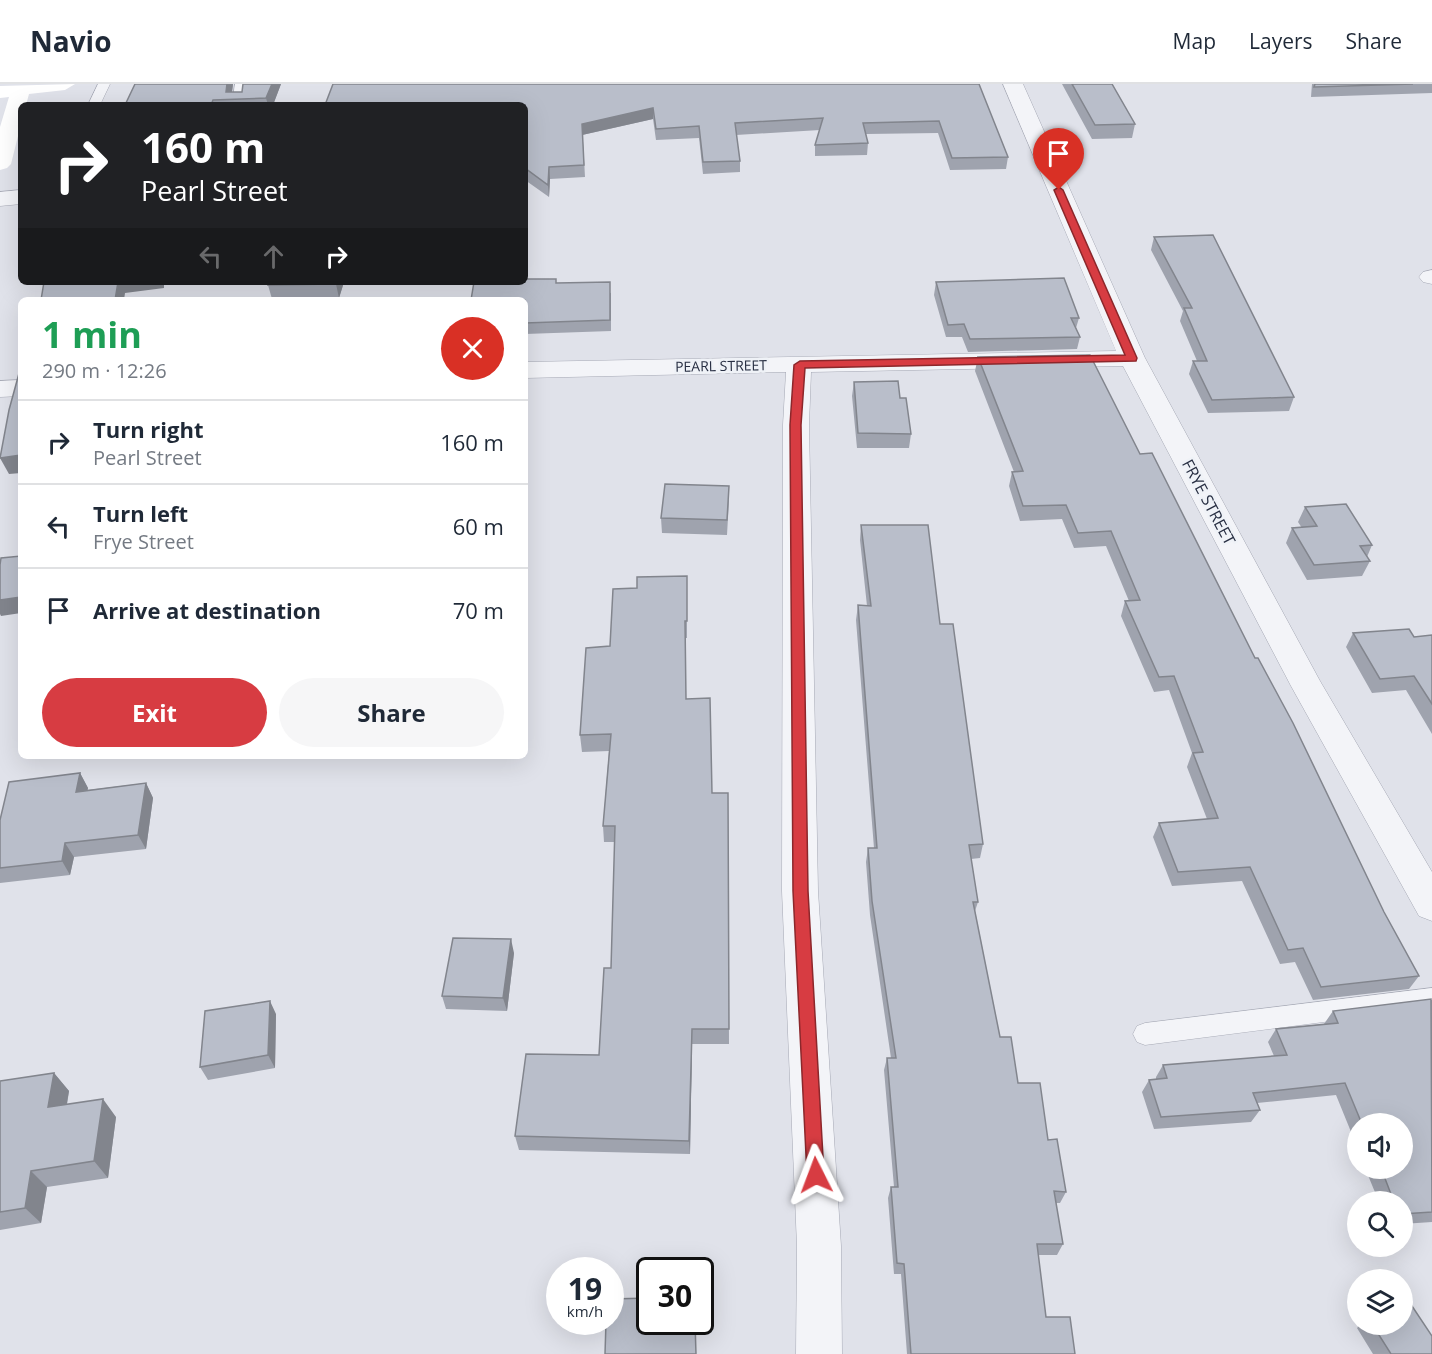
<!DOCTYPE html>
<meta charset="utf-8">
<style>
body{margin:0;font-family:"Open Sans",sans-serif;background:#f6f6f7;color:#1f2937;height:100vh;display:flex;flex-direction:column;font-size:22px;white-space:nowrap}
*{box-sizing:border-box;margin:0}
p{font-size:20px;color:#747a83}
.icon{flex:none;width:33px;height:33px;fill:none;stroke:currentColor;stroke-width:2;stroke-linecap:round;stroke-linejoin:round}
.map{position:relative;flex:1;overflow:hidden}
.side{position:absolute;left:18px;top:213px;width:510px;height:462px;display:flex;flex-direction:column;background:#fff;border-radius:9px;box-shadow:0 6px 24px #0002}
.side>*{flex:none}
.banner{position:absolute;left:18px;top:18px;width:510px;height:183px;border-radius:9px;box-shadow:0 6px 24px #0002;background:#202124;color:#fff;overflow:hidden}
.controls{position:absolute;left:1347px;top:1029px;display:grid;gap:12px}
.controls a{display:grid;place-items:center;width:66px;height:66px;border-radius:50%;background:#fff;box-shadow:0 6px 24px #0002;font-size:30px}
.speed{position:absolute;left:546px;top:1173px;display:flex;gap:12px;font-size:30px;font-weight:700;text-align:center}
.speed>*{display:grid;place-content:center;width:78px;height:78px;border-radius:50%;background:#fff;box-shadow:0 6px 24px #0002;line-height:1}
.speed small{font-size:15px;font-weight:400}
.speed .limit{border:3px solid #111;border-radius:9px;background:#fff;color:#111}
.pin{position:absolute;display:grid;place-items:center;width:51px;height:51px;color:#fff;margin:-62px -26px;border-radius:50% 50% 50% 0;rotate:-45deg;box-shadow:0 0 6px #0007}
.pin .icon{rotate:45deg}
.me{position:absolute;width:66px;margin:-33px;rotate:357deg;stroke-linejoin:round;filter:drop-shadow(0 0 4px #0008)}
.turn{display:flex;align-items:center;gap:21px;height:126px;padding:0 24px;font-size:27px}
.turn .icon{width:78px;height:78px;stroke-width:2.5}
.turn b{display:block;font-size:42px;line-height:51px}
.lanes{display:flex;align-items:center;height:57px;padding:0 24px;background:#0003;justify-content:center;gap:30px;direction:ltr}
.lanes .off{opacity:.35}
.round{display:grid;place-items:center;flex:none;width:63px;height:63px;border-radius:32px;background:#f6f6f7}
.overview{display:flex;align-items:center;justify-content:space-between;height:102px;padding:0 24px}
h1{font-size:36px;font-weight:700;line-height:45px;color:#1e9e55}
.cta{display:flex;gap:12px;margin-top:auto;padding:12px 24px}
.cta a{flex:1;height:69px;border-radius:36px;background:#d73c42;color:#fff;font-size:24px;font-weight:700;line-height:69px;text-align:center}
.cta a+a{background:#f6f6f7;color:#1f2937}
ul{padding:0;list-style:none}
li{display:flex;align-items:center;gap:18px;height:84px;padding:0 24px;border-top:2px solid #e0e1e3}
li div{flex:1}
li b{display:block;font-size:22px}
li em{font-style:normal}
header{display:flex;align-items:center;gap:36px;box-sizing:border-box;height:84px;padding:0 30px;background:#fff;border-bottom:2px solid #e0e1e3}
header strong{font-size:28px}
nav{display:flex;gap:33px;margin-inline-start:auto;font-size:21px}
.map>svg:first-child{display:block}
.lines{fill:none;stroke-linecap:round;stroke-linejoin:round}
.lane-casing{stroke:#a5a8b4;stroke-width:1}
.street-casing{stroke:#a5a8b4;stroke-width:1}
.lane{fill:#f3f4f8;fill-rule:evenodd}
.street{fill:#f3f4f8;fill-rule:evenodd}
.secondary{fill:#fff;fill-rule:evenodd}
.wall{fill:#9fa3ae}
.shaded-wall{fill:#82858d}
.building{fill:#b9beca;stroke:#82858d;stroke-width:1.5}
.route{fill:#d73c42;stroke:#8c272b;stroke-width:1.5}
.labels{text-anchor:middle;stroke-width:5;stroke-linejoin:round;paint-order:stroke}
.far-street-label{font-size:14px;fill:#272e42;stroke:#eff2f7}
.street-label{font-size:16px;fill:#272e42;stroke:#eff2f7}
</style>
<header>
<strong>Navio</strong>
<nav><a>Map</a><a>Layers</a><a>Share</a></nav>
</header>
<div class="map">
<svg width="1432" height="1270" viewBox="0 0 1432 1270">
<rect width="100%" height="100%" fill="#e0e2ea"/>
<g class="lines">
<defs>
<path id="lane" d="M98 0H110L100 21H88Z
M235 0H247L244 21H232Z
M1432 904V924L1145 961 1137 958 1133 950 1137 942 1145 939Z"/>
<path id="street" d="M1003 0H1023L1145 274 1320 597 1432 788V837L1419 832 1291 602 1123 282 811 288 809 341 818 807 841 1162 842 1270H796L797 1162 782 807 783 341 786 288 525 294V278L1116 267Z
M21 106V120L0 122V108Z
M1432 186V200L1423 198 1419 193 1423 188Z
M21 296V312L0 313V297Z"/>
</defs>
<use href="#lane" class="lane-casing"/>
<use href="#street" class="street-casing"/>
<use href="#lane" class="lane"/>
<use href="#street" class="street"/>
<path class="secondary" d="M75 0 65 6 29 10 26 21H21V40L11 80 7 84 0 86V43L9 13 0 14V2Z"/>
</g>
<path class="wall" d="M135 0H233L232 8H242L281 0 273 21H125Z
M979 0 1008 73 1006 85 950 86 938 49 866 50 868 59 867 71 815 72V61L820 46 736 51 740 77V88L703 90 699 54 656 56 653 35 582 51 585 93 550 95 549 113 525 96V21Z
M1062 0H1112L1135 40 1132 54 1092 55Z
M1312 0H1432V9L1311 13Z
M1154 153 1294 313 1289 327 1208 329 1189 290 1193 277H1197L1180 237 1183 227 1151 166Z
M344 198 339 214 272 215 268 201Z
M936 198 1079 234 1076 244 1080 253 1077 265 968 268 962 253H946L934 211Z
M556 199 611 209V247L525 250V216Z
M978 273 1140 370 1255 574 1384 828 1419 892 1409 905 1313 916 1295 878 1280 880 1242 797 1172 802 1153 753 1159 739 1207 735 1187 683 1192 669 1169 606 1154 608 1121 532 1125 517H1129L1106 462 1074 464 1062 435 1020 437 1009 402 1012 388H1014L975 287Z
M854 298 911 350 909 364H857L852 312Z
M729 416 727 451 662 449 661 434Z
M1305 423 1372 461 1367 473 1370 477 1362 492 1307 496 1286 459 1292 444H1302L1298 438Z
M861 441 940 540 983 760 980 774 971 775 978 818 975 827 1000 953 1018 999 1048 1056 1066 1108 1060 1119H1056L1063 1160 1057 1171H1038L1046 1233 1075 1270H907L901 1190H894L888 1114 891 1103H894L884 986 887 974H891L870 831 866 778 868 764H874L856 536 858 521 867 522 860 456Z
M687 492V554H685L686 615 712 709H728L729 960H692L690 1070 519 1066 515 1052 599 971 611 884 615 758H604L603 742 609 667 582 668 580 651 610 562 637 504Z
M1353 549 1414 553 1432 551V650L1406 606 1372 609 1346 563Z
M80 689 88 704 87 706 146 699 153 714 146 765 74 773 70 791 0 799V736Z
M514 869 507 927 446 925 442 912Z
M1432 916V1138L1402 1140V1118H1379L1365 1084H1402V1040H1358V1065L1336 1011 1257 1019 1260 1026 1251 1038 1154 1045 1142 1008 1149 996 1156 995V993L1163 981 1274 972 1268 958 1276 945 1324 940 1333 927Z
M276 930 275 984 208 996 200 983Z
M54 989 69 1007 67 1021 116 1033 108 1094 47 1103 41 1139 0 1146V997Z
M1361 1240H1402L1432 1270H1373L1357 1244Z"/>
<path class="shaded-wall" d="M227 0H233L231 16 226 8Z
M272 0H281L273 21H268L266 14Z
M653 24V35L582 51 585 93 582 40Z
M549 83 550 95 549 113 548 101Z
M118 198H164V204L125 209 124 216H115Z
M336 198H344L339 214 336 200Z
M21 371V389L9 390 0 374Z
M21 513V529L1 532 0 530V516Z
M80 689 88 704 85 722 76 708Z
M146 699 153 714 146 765 138 751Z
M65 759 74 773 70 791 62 777Z
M511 855 514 869 507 927 503 914Z
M270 917 276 930 275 984 268 971Z
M692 945V960L690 1070 689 1057Z
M54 989 69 1007 63 1041 48 1023Z
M103 1015 116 1033 108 1094 94 1077Z
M31 1087 47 1103 41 1139 25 1124Z"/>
<path class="building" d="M135 0H227L226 8H242L243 0H272L266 14 213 16 211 21H125Z
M333 0H979L1008 73 952 74 939 37 863 39 868 59 815 61 823 34 735 39 740 77 703 78 699 42 656 45 653 24 582 40 584 81 549 83 548 101 525 84V21H325Z
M1072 0H1112L1135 40 1095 41Z
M1315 0H1413L1314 3Z
M1213 151 1294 313 1212 316 1193 277H1207L1184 224H1192L1154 153Z
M1064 194 1079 234H1071L1080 253 970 255 964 240 948 241 936 198Z
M525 195H556V199L610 198V236L525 239V216H471L474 198H525Z
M44 198H118L115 216H41Z
M269 198H336V200L268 201Z
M1090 271 1140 370 1152 369 1255 574H1258L1293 639 1384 828 1419 892 1321 903 1303 864 1288 866 1250 783 1178 788 1159 739 1218 734 1193 669 1203 668 1174 592 1159 593 1125 517 1140 516 1111 447 1078 449 1066 421 1023 422 1012 388 1023 387 978 273Z
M21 282V371L0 374 9 326Z
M898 297 900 314H906L911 350 858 349 854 298Z
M665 400 729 402 727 436 661 434Z
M1346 420 1372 461 1360 462 1370 477 1314 481 1292 444 1317 442 1305 423Z
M861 441H928L940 540H953L983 760 969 761 978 818H973L1000 953H1011L1018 999H1040L1048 1056 1057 1055 1066 1108 1054 1107 1063 1160H1037L1046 1233H1070L1075 1270H911L904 1180 897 1179 891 1103H898L887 974H896L872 817 868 764H877L858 521 871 522Z
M21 472V513L0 516V481L1 474Z
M687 492V537H685L686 615 710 614 712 709H728L729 945H692L689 1057 515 1052 526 970 599 971 604 884H611L615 742H603L611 650 580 651 586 564 610 562 613 505 637 504V493Z
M1409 545 1414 553 1432 551V620L1414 592 1380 595 1353 549Z
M80 689 76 708 146 699 138 751 65 759 62 777 0 784V736L9 698Z
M453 854 511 855 503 914 442 912Z
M1431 915 1432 1128 1402 1130V1118H1394L1381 1084H1402V1040H1362L1345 999 1253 1009 1260 1026 1161 1033 1149 996 1167 994 1163 981 1287 971 1276 945 1338 939 1333 927Z
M270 917 268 971 200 983 205 927Z
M54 989 48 1023 103 1015 94 1077 31 1087 25 1124 0 1128V997Z
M1406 1213 1432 1252V1270H1391L1372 1240H1402V1215Z
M650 1214V1238H695L696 1270H605L606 1238H610V1215Z"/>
<path class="route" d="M1059 103 1063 106 1137 274 1136 277 805 284 801 341 808 807 824 1091 822 1097 816 1099 809 1097 807 1091 793 807 790 341 794 281 800 277 1125 271 1054 106Z"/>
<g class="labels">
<g class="far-street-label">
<text transform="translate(721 282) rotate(-1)" y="5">PEARL STREET</text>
</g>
<g class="street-label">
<text transform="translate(1209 418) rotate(62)" y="6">FRYE STREET</text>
</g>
</g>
</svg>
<div class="controls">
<a><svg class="icon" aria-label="sound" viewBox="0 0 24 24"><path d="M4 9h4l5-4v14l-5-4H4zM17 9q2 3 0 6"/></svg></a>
<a><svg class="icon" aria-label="search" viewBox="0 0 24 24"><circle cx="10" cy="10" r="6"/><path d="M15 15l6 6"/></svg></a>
<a><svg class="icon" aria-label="layers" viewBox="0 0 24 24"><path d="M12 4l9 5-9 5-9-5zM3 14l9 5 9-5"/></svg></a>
</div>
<div class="speed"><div>19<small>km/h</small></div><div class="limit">30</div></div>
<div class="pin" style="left:1059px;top:106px;background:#d93025"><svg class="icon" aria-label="arrive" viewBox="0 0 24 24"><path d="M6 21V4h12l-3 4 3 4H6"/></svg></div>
<svg class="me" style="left:816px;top:1091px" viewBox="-20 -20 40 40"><path d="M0-17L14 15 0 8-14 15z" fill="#d73c42" stroke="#fff" stroke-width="4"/></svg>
<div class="banner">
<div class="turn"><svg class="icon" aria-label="right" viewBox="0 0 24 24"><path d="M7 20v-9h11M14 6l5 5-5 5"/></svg><div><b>160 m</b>Pearl Street</div></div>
<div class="lanes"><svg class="icon off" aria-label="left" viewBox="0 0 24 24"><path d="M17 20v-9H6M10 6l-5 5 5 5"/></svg><svg class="icon off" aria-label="ahead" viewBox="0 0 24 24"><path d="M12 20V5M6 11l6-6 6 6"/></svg><svg class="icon" aria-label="right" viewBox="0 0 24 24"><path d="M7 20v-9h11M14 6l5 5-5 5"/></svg></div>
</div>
<section class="side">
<div class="overview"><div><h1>1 min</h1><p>290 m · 12:26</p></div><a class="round" style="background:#d93025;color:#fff"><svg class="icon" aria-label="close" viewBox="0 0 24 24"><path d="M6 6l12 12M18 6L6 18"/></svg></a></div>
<ul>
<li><svg class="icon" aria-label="right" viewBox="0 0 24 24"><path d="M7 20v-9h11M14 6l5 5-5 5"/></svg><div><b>Turn right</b><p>Pearl Street</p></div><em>160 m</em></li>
<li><svg class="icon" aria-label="left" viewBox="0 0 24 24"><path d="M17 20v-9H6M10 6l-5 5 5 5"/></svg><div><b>Turn left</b><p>Frye Street</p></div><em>60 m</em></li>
<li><svg class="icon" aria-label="arrive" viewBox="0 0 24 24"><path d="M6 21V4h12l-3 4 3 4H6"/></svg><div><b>Arrive at destination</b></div><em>70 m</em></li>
</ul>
<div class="cta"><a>Exit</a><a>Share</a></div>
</section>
</div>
